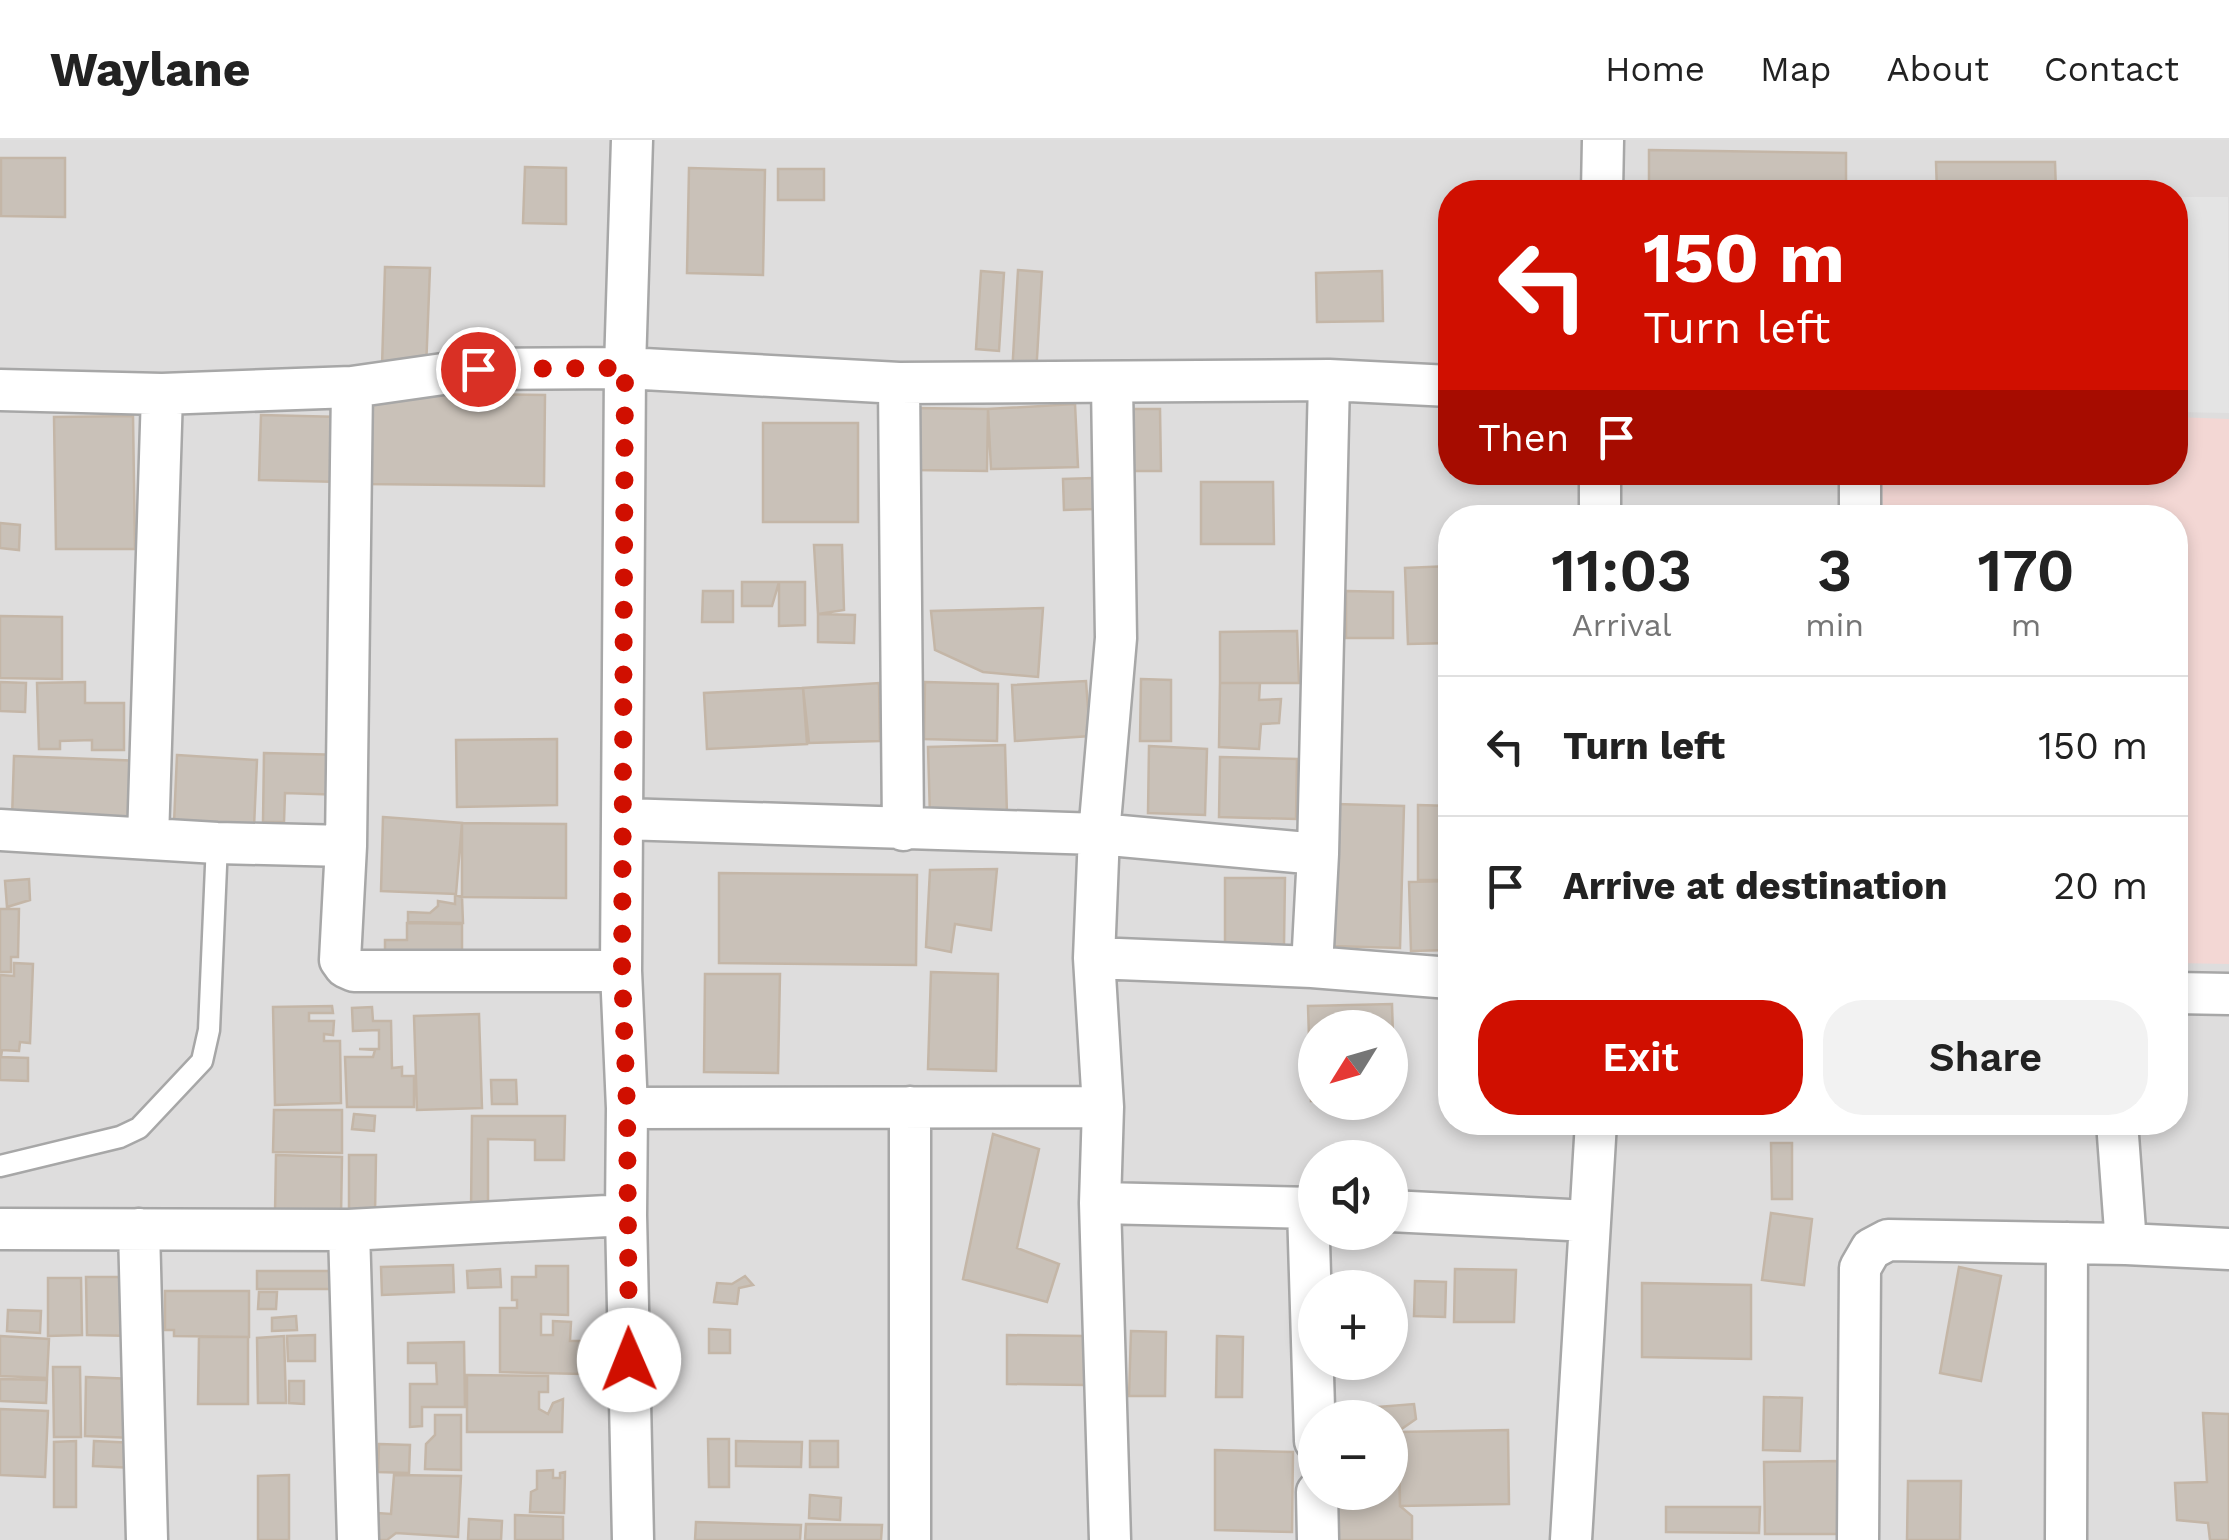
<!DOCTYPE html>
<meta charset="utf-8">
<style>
body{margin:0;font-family:"Work Sans",sans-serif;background:#f2f2f2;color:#222;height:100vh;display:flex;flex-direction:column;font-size:38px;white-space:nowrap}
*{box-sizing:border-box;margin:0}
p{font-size:32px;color:#767676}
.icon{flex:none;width:55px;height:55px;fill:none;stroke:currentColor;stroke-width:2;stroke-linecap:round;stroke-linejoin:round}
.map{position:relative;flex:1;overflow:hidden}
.side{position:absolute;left:1438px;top:365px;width:750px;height:630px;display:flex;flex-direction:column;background:#fff;border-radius:40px;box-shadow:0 5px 15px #0003}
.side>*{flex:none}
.hud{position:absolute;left:1438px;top:40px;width:750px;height:305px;border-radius:40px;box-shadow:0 5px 15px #0003;background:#d00f00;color:#fff;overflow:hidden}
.needle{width:65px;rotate:233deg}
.controls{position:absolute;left:1298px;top:870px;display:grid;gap:20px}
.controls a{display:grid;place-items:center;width:110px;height:110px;border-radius:50%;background:#fff;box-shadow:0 5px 15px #0003;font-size:50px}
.pin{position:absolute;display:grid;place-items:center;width:85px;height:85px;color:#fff;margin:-42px;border:5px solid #fff;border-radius:50%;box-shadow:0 2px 10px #0007}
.me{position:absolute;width:110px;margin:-55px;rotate:359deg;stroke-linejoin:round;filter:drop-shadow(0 0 8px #0008)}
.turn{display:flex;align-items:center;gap:35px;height:210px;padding:0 40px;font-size:45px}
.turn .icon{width:130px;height:130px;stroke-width:2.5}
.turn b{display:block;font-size:70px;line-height:85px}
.then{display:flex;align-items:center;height:95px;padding:0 40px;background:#0003;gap:20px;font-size:38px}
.eta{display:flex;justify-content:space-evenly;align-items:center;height:170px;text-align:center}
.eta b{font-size:60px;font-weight:600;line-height:70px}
.primary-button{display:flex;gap:20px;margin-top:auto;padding:20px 40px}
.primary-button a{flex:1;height:115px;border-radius:40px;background:#d00f00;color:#fff;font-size:40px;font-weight:600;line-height:115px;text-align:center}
.primary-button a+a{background:#f2f2f2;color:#222}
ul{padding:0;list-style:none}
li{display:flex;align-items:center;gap:30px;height:140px;padding:0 40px;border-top:2px solid #e0e0e0}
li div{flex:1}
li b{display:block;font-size:38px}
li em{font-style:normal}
header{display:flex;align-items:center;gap:60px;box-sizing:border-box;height:140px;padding:0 50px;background:#fff;border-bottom:2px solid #e0e0e0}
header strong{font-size:48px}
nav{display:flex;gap:55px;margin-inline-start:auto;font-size:35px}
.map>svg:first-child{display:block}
.residential{fill:#dedddd;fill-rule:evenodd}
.commercial{fill:#f3d7d4}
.parking{fill:#e4e4e4}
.building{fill:#c9c1b8;stroke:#c4b6a7;stroke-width:2.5}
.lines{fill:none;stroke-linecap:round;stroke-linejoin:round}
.lane-casing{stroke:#a7a7a7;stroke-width:25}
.street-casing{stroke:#a7a7a7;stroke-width:45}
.lane{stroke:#fff;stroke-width:20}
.street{stroke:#fff;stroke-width:40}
.route{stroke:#d00f00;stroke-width:18;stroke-dasharray:0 32.4}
</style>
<header>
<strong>Waylane</strong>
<nav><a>Home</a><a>Map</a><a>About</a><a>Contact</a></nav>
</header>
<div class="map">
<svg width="2229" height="1400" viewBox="0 0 2229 1400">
<rect width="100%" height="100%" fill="#f1eee6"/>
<path class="residential" d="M0 0H2229V1400H0ZM1450 52H2175V332H1450ZM1450 378H2175V982H1450ZM1315 888H1390V962H1315ZM1315 1018H1390V1092H1315ZM1315 1148H1390V1222H1315ZM1315 1278H1390V1352H1315Z"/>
<path class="commercial" d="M2175 277 2229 279V824L2175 823V378L1883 377 1882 333 2175 332Z"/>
<path class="parking" d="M2175 57H2228L2229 273 2175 272Z"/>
<path class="building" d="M1649 10 1846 13V52H1649Z
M1 18H65V77L1 76Z
M1936 22H2055L2056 52H1937Z
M525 27 566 28V84L523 83Z
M689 28 765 30 763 135 687 133Z
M778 29H824V60H778Z
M385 127 430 128 426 229 382 227Z
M1018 130 1042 132 1036 235H1012Z
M981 131 1004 133 999 211 976 209Z
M1382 131 1383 181 1317 182 1316 133Z
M365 253 545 255 544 346 364 344Z
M1075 264 1078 327 991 329 988 269Z
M914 268 988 269 987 331 914 330Z
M1132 269H1160L1161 331H1131Z
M261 275 342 277 341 342 259 340Z
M133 276 135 409H56L54 277Z
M763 283H858V382H763Z
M1093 338 1094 369 1064 370 1063 339Z
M1201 342H1273L1274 404H1201Z
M0 383 20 385 19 410 0 408Z
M814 405H842L844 470 818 474Z
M1450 426V503L1408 504 1405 428Z
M742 442H779L772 466H742Z
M779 442H805V485L779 486Z
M703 451H733V482H702Z
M1346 451 1393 452V498H1346Z
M1043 468 1038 537 983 532 935 510 931 471Z
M818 474 855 475 854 503 818 502Z
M0 476 62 477V539L0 538Z
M1297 491 1299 543H1220V492Z
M1141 539 1171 540V601H1140Z
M1086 541 1090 596 1015 601 1012 545Z
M0 542 26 543 25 572 0 571Z
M85 542V563H124V610H92V600L60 601V609H39L37 543Z
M925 542 998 544 997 601 924 599Z
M879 543 880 601 809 603 803 548Z
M1220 543H1260L1259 560 1281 559 1279 583 1261 584 1259 609 1219 607Z
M803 548 807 604 707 609 704 553Z
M557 599V665L457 667 456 600Z
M1005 605 1007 675 930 677 928 607Z
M1149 606 1207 609 1205 675 1148 673Z
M264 613 345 615 344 655 285 653 284 682H263Z
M177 615 257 620 254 687 174 683Z
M14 616 143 621 140 683 12 679Z
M1220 617 1297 619 1296 679 1219 677Z
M1336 664 1404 666 1400 808 1332 806Z
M1418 665 1450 666V740H1418Z
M383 677 462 683 456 754 381 751Z
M462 683 566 684V758L462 757Z
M997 729 991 790 955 784 951 812 926 807 930 730Z
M719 733 917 735 916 825 719 823Z
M1225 738H1285L1284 805H1225Z
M29 739 30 760 7 767 5 741Z
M1450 741V810L1411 811 1409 742Z
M455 755 462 757 463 783 408 782V772L430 773 438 766V761L455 764Z
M0 769H19L18 817H11V832H0Z
M407 783 462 784V822L385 821V800H407Z
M14 823 33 824 30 903 20 902 19 911 2 910 1 917 28 918V941L0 940V835L14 836Z
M931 832 998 834 996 931 928 929Z
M705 834H780L778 933 704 932Z
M1392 864 1395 959 1390 960V888H1315V961H1311L1308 866Z
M332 866 333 873H309V881H334L333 895 324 894V901H340L341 963 275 965 273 867Z
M372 867 373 881H391L392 928 402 927V936H414V967H347L345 917H373L375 910 359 909H379V890L353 891 352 868Z
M479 874 482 968 417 970 414 876Z
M491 940H516L517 964H492Z
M274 970H342V1013L273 1012Z
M354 974 375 976 374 991 352 989Z
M472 976H565L564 1020H535V1000L488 999V1062H524L471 1072Z
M993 994 1039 1009 1017 1108 1059 1124 1047 1162 963 1139Z
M1771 1003H1792V1059H1772Z
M276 1015 342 1017 341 1076 275 1073Z
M349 1015H376L375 1074H349Z
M1771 1073 1812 1079 1804 1145 1762 1140Z
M453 1125 454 1152 382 1155 381 1127Z
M536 1126H568V1175L541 1174V1195H553V1181L571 1182 570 1201H583L582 1234 500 1232V1168H517V1160H512V1137H536Z
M1959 1127 2001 1136 1981 1241 1940 1233Z
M500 1129 501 1147 468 1148 467 1131Z
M1455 1129 1516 1130 1514 1182H1454Z
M257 1131H339L340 1149H257Z
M745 1136 753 1145 739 1148 737 1164 714 1162 717 1143 732 1144Z
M86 1137H132L133 1196 87 1195Z
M48 1138H81L82 1195 48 1196Z
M1415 1141 1446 1142 1445 1177 1414 1176Z
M1642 1143 1751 1145V1219L1642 1217Z
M165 1151H249V1197L174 1196V1190H165Z
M259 1152H277L276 1169H258Z
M8 1170 41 1171 40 1193 7 1191Z
M296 1176 297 1190 272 1191V1178Z
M709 1189 730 1190V1213H709Z
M1131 1191 1166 1192 1165 1256H1129Z
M315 1195V1221H288L287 1196Z
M1007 1195 1085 1196V1245L1007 1244Z
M0 1196 49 1199 47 1238 0 1236Z
M284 1196 286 1263H258L257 1198Z
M1217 1196 1243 1197 1242 1257H1216Z
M199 1197H248V1264H198Z
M464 1202 465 1267H422V1286L410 1287V1244H437L436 1223H408V1203Z
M53 1227H80L81 1297H54Z
M467 1235 548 1236V1252H539V1269L548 1274 553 1263 563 1259 562 1292H467Z
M86 1237 134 1239V1298L85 1296Z
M0 1239 47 1240 46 1263 0 1261Z
M289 1241H304V1264L289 1263Z
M1764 1257 1802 1258 1800 1311 1763 1310Z
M1414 1264 1416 1279 1390 1297V1278H1341V1270Z
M0 1269 48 1271 45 1337 0 1335Z
M2203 1273 2229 1274V1400H2210L2208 1383 2177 1380 2175 1343 2207 1342Z
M435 1275H461V1330L425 1329 426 1304 435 1295Z
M1508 1290 1509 1364 1400 1366 1399 1292Z
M708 1299H729V1347H709Z
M76 1301V1367H54V1302Z
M94 1301 136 1303 135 1328 93 1326Z
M736 1301 802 1302 801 1327 736 1326Z
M810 1301H838V1327H810Z
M379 1304 410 1305 409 1333 378 1332Z
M1215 1310 1293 1312 1292 1392 1215 1390Z
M1840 1321 1841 1394H1765L1764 1322Z
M1390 1325H1399L1400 1366 1412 1376V1400H1332V1352H1390Z
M553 1330V1338H560V1333L565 1332 564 1373 530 1372 531 1352 537 1349V1331Z
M289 1335V1400H258V1336Z
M394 1335 461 1336 458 1397 396 1393 387 1400H376L378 1373 391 1374Z
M1908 1341H1961L1960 1400H1907Z
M810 1355 841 1358 840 1380 809 1378Z
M1666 1367H1760L1759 1393 1666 1392Z
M515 1375 563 1377V1400H515Z
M469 1379 502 1381 501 1400H468Z
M696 1382 801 1385 800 1400H695Z
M806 1384 882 1385 881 1400H805Z"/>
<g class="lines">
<defs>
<path id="lane" d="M0 1026 120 997 139 988 202 921 209 890 217 703"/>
<path id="street" d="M632 0 625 228 621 831 627 968 626 1075 633 1400
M1602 52 1603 0
M899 243 903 690
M352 247 346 706 340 820 345 827 354 831H621
M0 250 162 254 352 247 478 229 625 228 899 243 1329 240 1450 246
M1600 332V378
M1860 332V378
M623 679 1099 694 1318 714
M0 690 217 703 346 706
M148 699 162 254
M1094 818 1312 827 1450 838
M1312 827 1318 714 1329 240
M2175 853 2229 854
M627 968 1103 967
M2117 982 2126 1104 2229 1109
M1100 1063 1315 1068
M1308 1068 1315 1301
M1390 1071 1589 1081
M0 1089 349 1090 626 1075
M139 1089 147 1400
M349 1090 358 1400
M1317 1352 1318 1400
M910 1400V967
M1110 1400 1100 1063 1103 967 1094 818 1099 694 1116 498 1112 244
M1571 1400 1596 982
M1858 1400 1860 1128 1871 1109 1888 1100 2126 1104
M2066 1400 2067 1103"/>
</defs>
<use href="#lane" class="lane-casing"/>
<use href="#street" class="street-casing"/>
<use href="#lane" class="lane"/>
<use href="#street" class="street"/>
</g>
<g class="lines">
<path class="route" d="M478 229 625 228 622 830 627 968 629 1220"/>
</g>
</svg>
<div class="controls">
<a><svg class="needle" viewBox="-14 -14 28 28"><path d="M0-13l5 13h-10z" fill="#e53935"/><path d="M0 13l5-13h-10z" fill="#767676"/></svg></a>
<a><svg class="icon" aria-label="sound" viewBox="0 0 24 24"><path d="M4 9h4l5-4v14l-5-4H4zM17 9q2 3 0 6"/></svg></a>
<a>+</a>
<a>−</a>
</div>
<div class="pin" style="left:478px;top:229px;background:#d93025"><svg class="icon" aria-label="arrive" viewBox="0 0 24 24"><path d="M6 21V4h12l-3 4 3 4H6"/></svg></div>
<svg class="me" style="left:629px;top:1220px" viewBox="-20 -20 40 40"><circle r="19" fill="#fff"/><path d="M0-13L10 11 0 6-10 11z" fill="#d00f00"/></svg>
<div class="hud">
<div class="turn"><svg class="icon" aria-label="left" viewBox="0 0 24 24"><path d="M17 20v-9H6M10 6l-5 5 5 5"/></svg><div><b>150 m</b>Turn left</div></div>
<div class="then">Then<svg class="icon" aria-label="arrive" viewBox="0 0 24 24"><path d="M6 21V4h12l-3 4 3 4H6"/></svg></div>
</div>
<section class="side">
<div class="eta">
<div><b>11:03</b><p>Arrival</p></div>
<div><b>3</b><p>min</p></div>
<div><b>170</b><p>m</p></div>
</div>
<ul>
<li><svg class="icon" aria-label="left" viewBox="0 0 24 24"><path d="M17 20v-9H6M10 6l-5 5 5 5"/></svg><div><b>Turn left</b></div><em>150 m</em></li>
<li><svg class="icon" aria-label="arrive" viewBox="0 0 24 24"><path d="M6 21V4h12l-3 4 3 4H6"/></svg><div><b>Arrive at destination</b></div><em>20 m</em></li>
</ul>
<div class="primary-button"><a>Exit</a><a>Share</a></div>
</section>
</div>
